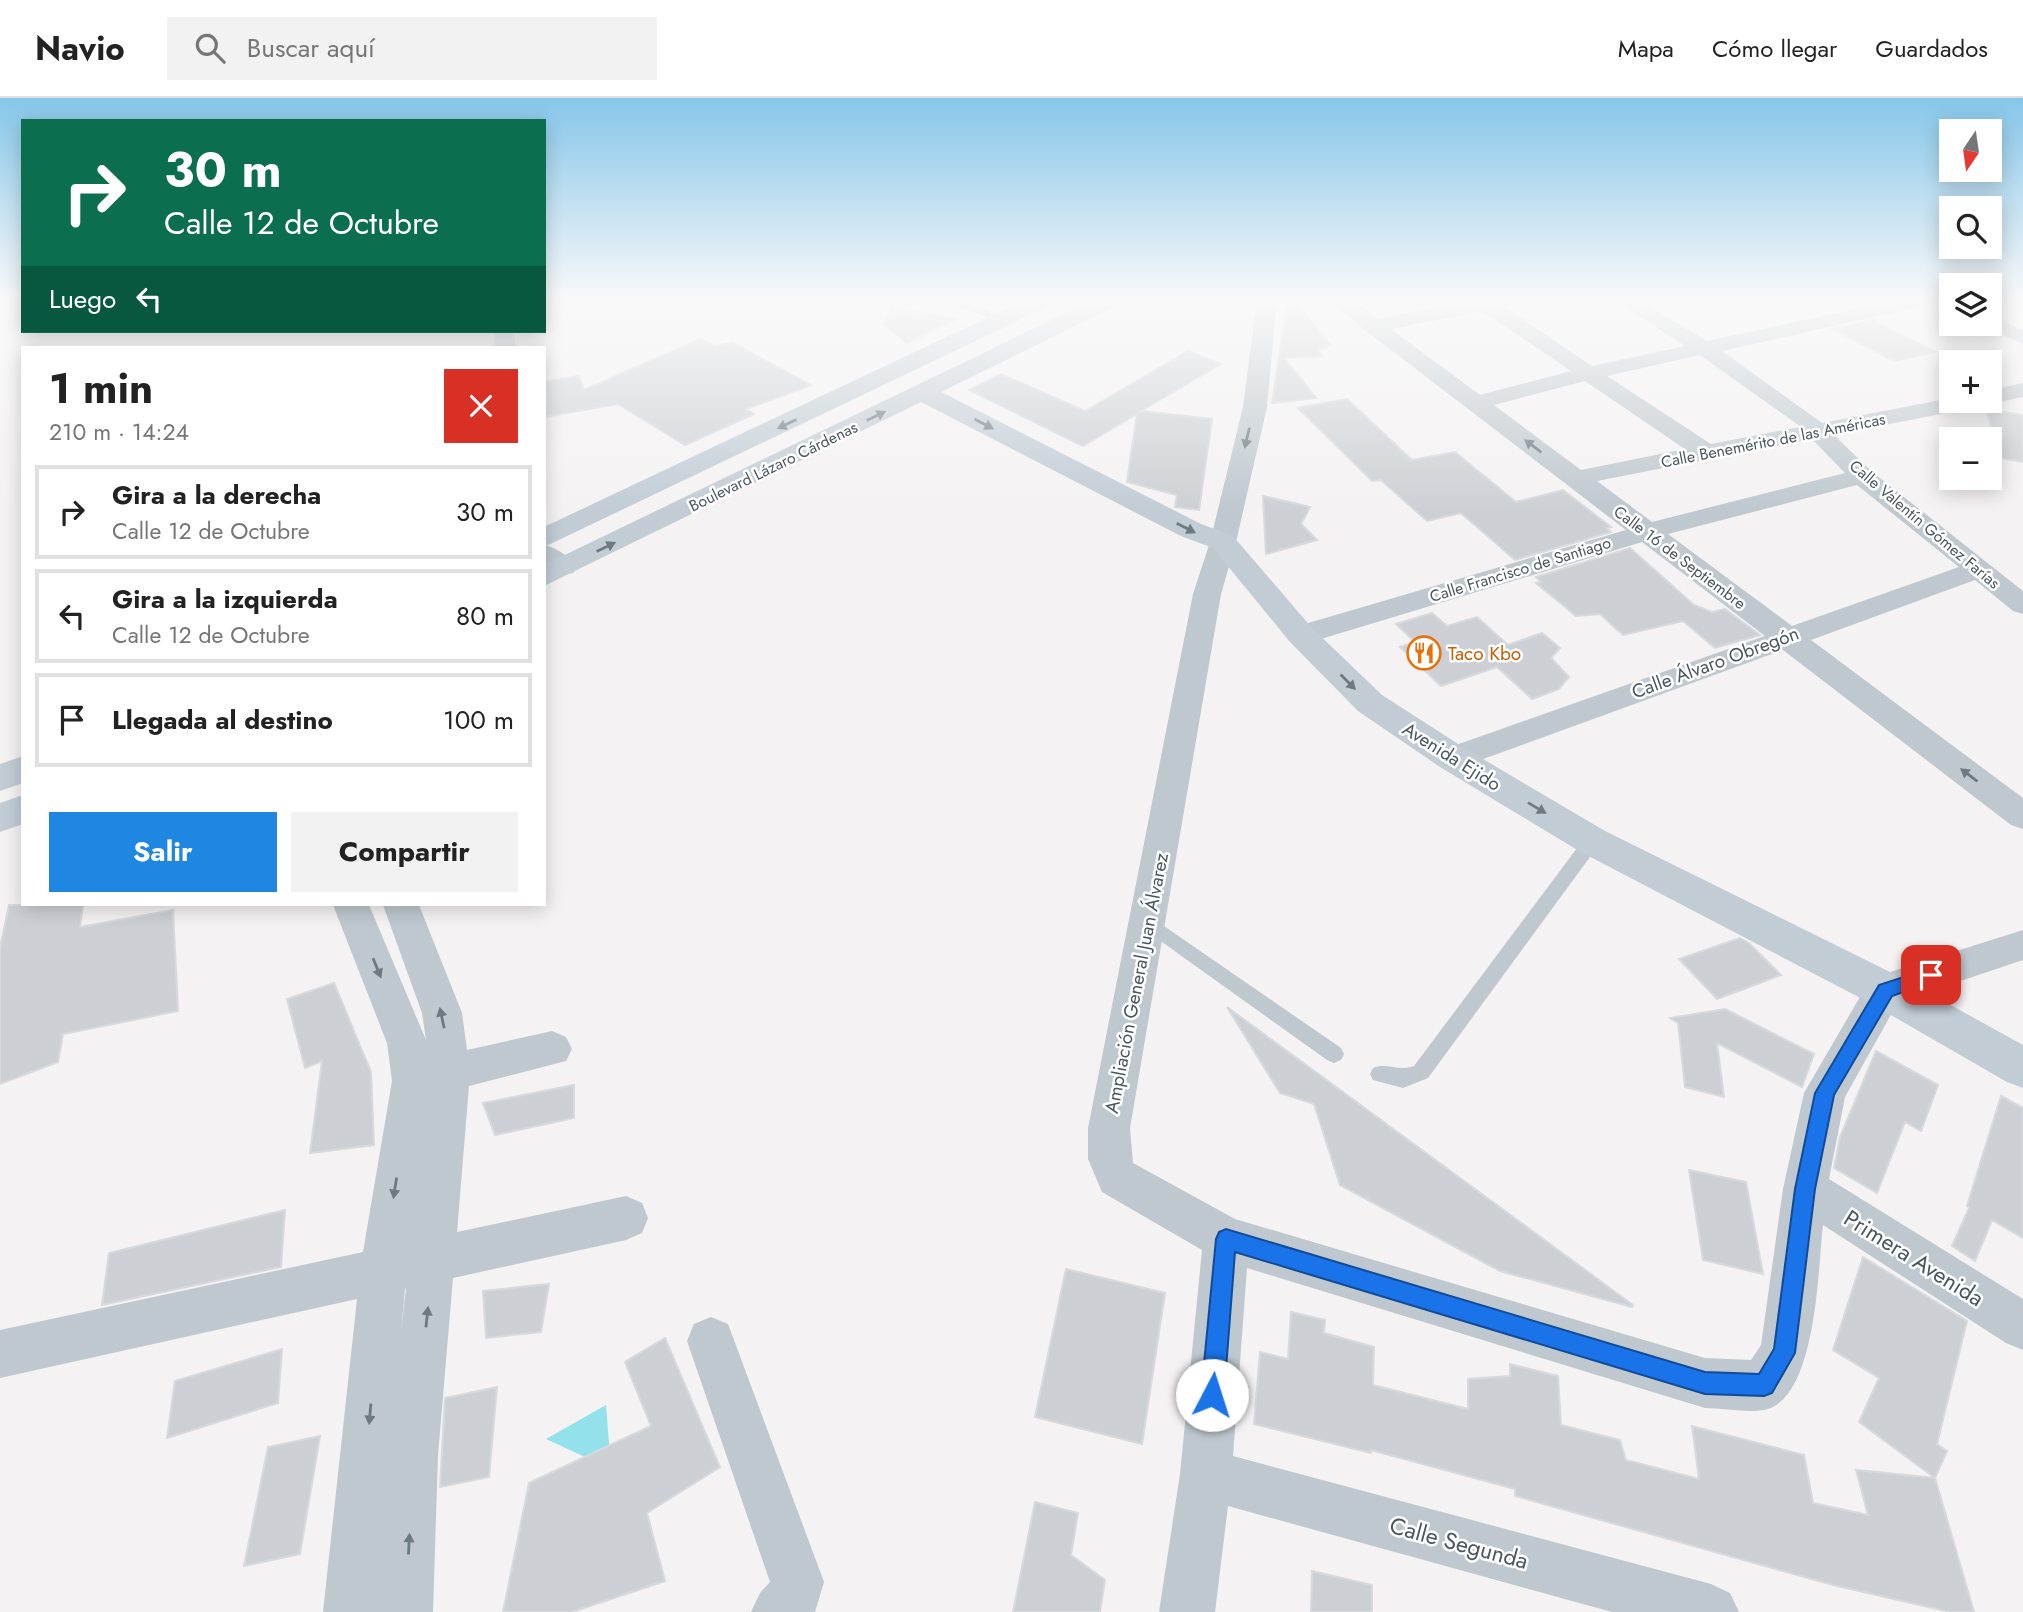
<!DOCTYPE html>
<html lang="es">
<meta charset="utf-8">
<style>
body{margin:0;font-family:Jost,sans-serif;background:#f2f2f2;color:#222;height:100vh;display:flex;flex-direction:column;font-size:26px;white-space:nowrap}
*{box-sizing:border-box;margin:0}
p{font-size:23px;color:#767676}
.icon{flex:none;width:38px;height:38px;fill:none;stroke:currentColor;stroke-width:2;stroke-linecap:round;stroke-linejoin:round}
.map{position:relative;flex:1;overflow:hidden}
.drawer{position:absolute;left:21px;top:248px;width:525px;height:560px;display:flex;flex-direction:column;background:#fff;border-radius:0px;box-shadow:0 4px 18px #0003}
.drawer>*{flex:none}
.banner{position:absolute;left:21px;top:21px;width:525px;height:214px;border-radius:0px;box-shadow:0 4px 18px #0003;background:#0b6e4f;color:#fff;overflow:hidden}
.needle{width:46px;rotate:193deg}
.buttons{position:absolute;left:1939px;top:21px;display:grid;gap:14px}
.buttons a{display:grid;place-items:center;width:63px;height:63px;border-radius:0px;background:#fff;box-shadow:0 4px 18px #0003;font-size:35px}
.pin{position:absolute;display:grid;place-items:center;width:60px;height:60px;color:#fff;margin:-30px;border-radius:14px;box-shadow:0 4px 10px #0006}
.me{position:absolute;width:77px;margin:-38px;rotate:5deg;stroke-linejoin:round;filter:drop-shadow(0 0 5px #0008)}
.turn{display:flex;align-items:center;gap:24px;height:147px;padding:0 28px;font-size:32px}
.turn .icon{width:91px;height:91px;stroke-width:2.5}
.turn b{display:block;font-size:49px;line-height:60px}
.then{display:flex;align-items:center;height:66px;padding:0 28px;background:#0003;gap:14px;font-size:26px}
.round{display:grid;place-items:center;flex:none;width:74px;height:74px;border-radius:0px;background:#f2f2f2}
.summary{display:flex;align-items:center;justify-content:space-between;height:119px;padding:0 28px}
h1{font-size:42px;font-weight:700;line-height:52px}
.primary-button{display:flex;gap:14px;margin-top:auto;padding:14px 28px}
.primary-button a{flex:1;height:80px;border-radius:0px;background:#1f86e1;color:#fff;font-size:28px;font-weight:700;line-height:80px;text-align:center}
.primary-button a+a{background:#f2f2f2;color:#222}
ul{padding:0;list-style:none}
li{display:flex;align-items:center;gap:21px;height:94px;margin:0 14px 10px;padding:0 14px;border:4px solid #e0e0e0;border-radius:0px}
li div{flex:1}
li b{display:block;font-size:26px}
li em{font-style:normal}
header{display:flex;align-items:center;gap:42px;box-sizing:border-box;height:98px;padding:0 35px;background:#fff;border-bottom:2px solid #e0e0e0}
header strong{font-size:33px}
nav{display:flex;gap:38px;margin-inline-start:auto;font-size:24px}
.search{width:490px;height:63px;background:#f2f2f2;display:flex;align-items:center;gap:18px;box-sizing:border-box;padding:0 24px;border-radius:0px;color:#767676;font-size:26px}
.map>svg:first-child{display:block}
.water{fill:#92e1eb}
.building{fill:#ccd0d4;stroke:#d6d9dd;stroke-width:2}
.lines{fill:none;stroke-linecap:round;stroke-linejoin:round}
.lane{fill:#bec8ce;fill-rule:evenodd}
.street{fill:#bec8ce;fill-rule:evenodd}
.secondary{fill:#c1ccd5;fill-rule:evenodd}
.oneway{fill:#6e7a82}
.oneway2{fill:#6d7980}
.route{fill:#1a73e8;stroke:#114b97;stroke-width:2}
.labels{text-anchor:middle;stroke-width:5;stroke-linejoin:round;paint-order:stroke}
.far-street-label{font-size:16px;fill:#4a575f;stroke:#fff}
.food-label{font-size:19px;fill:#c56008;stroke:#fff;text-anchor:start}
.street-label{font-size:19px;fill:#4a575f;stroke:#fff}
.near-street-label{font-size:23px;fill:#4a575f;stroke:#fff}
</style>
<header>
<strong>Navio</strong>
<div class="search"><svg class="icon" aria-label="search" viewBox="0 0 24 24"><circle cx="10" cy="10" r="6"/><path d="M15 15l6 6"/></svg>Buscar aquí</div>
<nav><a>Mapa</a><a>Cómo llegar</a><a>Guardados</a></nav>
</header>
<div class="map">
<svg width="2023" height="1514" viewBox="0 0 2023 1514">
<rect width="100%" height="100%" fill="#f4f2f2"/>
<path class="water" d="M606 1307 611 1371 546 1341Z"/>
<path class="building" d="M1288 200H1292L1331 247 1318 252 1322 258 1284 260 1316 300 1272 305Z
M892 209 956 221 907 245 883 226Z
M1873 222 1902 237 1936 254 1894 263 1832 231Z
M700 241 714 248 733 245 811 287 746 311 754 316 685 347 618 306 544 319V284L579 278 584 292Z
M1188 253 1221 266 1141 313 1212 321 1199 412 1175 409 1177 397 1127 384 1137 316 1083 348 969 292 1001 276 1085 313Z
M1347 301 1412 362 1455 354 1516 404 1563 392 1611 429 1607 430 1611 434 1515 462 1461 415 1427 423 1381 382 1372 383 1298 310Z
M1986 311 2023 317V364L2001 360Z
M1263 398 1310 409 1301 426 1317 442 1266 456Z
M1630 450 1694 507 1712 514 1725 511 1760 537 1715 550 1683 523 1623 537 1600 516 1576 518 1536 485 1541 484 1536 479Z
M1432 515 1447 528 1477 519 1508 547 1542 535 1560 550 1551 560 1569 579 1559 591 1532 601 1497 569 1441 588 1400 549 1415 544 1396 526Z
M9 807H83L80 829 173 812 178 913 63 936 58 964 0 986V850Z
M1740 840 1749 845 1781 877 1717 901 1679 861Z
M334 885 371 974 374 1047 310 1055 322 963 305 970 287 901Z
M1227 909 1633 1207 1632 1209 1500 1173 1340 1087 1314 1006 1280 995Z
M1725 911 1814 956 1802 989 1717 945 1724 999 1685 989 1678 925 1670 920Z
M1876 953 1938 987 1921 1033 1905 1024 1877 1095 1834 1070 1840 1039Z
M574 987V1020L495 1037 483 1005Z
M2001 998 2023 1010V1140L1992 1122 1975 1163 1952 1148 1969 1110 1967 1108Z
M1689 1072 1746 1084 1763 1176 1703 1162Z
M285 1112 281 1169 102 1207 109 1155Z
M1863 1159 1967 1223 1937 1346 1947 1353 1935 1380 1859 1324 1879 1280 1833 1252Z
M1066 1171 1165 1195 1142 1346 1035 1319Z
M549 1186 541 1234 486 1240 483 1193Z
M1291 1214 1325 1222 1324 1235 1374 1249 1373 1287 1468 1311V1281L1510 1278V1266L1558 1278 1561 1327 1620 1342 1626 1362 1699 1381 1692 1328 1804 1357 1813 1405 1868 1417 1856 1372 1935 1380 1974 1514H1950L1833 1487 1515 1398V1391L1371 1352V1355L1254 1326 1260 1254 1288 1261Z
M665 1240 720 1369 647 1415 665 1483 572 1514H503L529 1385 651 1328 625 1264Z
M282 1251 278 1305 167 1340 175 1283Z
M497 1289 489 1379 440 1389 445 1300Z
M320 1338 300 1456 244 1468 268 1349Z
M1035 1404 1078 1415 1071 1457 1105 1482 1100 1514H1013Z
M1312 1473 1372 1487V1514H1311Z"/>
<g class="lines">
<path class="lane" d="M934 200H976L972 205 1007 221 998 223Z
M1592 736 1598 738 1601 743 1598 748 1428 980 1403 990 1373 982 1370 976 1373 970C1387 964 1398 974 1414 968L1586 738Z
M1148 817 1341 950 1344 956 1341 962 1334 965 1327 962 1141 829 1139 824 1141 819Z"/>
<path class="street" d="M1058 200H1086L1103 210 1093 216 1061 204Z
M1257 200H1277L1267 309 1236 444 1221 496 1130 1030 1133 1065 1235 1121 1705 1260 1751 1262 1761 1247 1783 1091 1804 995 1871 880 2023 832V862L1898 904 1845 999 1829 1081 2023 1201V1252L2006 1245 1823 1127C1818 1169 1817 1302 1764 1312 1746 1315 1723 1310 1705 1310L1247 1170 1233 1358 1711 1486 1730 1495 1739 1514H1612L1228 1408 1215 1514H1159L1180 1376 1202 1152 1102 1094 1088 1061V1030L1193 496 1210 444 1243 309Z
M1327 200H1350L1378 221 1480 200H1514L1512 206 1503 208 1592 268 1685 248 1612 200H1636L1707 243 1905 200H1942L1932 206 1722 253 1822 325 1951 300V303H1990V292L2023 285V299L1990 306 1982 304 1971 310 1834 337 1871 373 2023 493V516L2013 513 1975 482 1811 542 2023 700V731L2011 727 1783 552 1453 672 1442 668 1437 660 1442 652 1765 538 1642 444 1311 544 1301 546 1291 544 1286 537 1291 530 1626 432 1365 232ZM1482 213 1571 273 1480 297 1391 231ZM1700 257 1797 326 1800 329 1711 346 1607 278ZM1585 283 1685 351 1581 372 1494 307ZM1812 341 1845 375 1652 424 1597 383ZM1857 387 1959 469 1792 528 1668 436Z
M1990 218 2023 232V246L1983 228 1981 226H1990Z
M494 233H514L516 250H494Z
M544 447C557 450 569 458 577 469L573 475 563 477 544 468Z
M333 807H369L426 942 422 915 383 807H419L462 915 467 952 552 933 566 939 572 951 566 963 469 988 457 1134 626 1098 642 1105 648 1120 642 1135 626 1142 453 1180 438 1357 433 1514H323L357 1201 0 1280V1232L363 1154 392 983 387 945ZM406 1190 401 1235 405 1191Z
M711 1219 728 1226 824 1484 815 1514H751L760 1495 770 1484 687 1243 694 1226Z"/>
<path class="secondary" d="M1029 200H1058L1055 205 544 449V429Z
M1097 200H1125L1122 205 941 294 1201 426 1233 438 1312 530 1382 597 1466 651 1605 733 1900 879 2023 947V990L2007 984 1870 905 1579 753 1440 669 1358 613 1290 544 1213 450 1181 438 921 304 544 488V467Z
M23 658V685L0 693V666Z
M23 697V726L0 734V705Z"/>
</g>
<defs><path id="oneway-solid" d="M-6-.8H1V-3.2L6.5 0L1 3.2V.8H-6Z" transform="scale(1.75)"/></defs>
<g class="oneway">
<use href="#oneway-solid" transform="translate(876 318) rotate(-26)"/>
<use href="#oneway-solid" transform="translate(787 326) rotate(154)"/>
<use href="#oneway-solid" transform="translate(984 326) rotate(27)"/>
<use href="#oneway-solid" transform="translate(1186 430) rotate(27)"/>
<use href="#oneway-solid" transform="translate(606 449) rotate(-26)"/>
<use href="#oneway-solid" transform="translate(1348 584) rotate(45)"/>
<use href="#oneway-solid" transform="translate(1537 710) rotate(31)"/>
</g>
<g class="oneway2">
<use href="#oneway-solid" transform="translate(1247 340) rotate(103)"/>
<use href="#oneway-solid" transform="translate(1533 348) rotate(-143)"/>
<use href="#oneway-solid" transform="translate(1969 677) rotate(-143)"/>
<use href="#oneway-solid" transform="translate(377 870) rotate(68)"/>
<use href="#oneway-solid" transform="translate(442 920) rotate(-102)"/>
<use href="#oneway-solid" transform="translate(395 1090) rotate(99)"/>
<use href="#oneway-solid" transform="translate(427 1219) rotate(-84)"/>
<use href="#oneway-solid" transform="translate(370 1316) rotate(95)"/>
<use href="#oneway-solid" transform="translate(409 1446) rotate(-87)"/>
</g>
<linearGradient id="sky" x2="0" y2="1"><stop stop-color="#85c6e9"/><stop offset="0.49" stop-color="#faf9f9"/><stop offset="1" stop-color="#faf9f9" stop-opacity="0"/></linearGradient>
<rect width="2023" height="412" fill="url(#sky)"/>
<path class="route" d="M1931 870 1937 872 1940 877 1937 882 1892 898 1834 997 1815 1091 1795 1255 1772 1295 1764 1298 1705 1296 1235 1154 1224 1297 1220 1305 1212 1309 1204 1305 1201 1297 1216 1141 1219 1134 1226 1131 1705 1274 1759 1276 1774 1251 1795 1091 1815 995 1879 887Z"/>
<defs>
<symbol id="restaurant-ring" viewBox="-11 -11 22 22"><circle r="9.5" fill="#fff" stroke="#e8710a" stroke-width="1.5"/><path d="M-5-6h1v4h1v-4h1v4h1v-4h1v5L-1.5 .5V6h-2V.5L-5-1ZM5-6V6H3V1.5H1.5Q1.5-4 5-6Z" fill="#e8710a"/></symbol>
</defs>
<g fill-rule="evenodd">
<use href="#restaurant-ring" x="1405" y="536" width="38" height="38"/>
</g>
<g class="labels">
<g class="far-street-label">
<text transform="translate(1773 342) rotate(-11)" y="6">Calle Benemérito de las Américas</text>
<text transform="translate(773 368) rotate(-26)" y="6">Boulevard Lázaro Cárdenas</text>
<text transform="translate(1925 426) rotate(40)" y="6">Calle Valentín Gómez Farías</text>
<text transform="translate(1680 459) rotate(37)" y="6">Calle 16 de Septiembre</text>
<text transform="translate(1520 471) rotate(-17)" y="6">Calle Francisco de Santiago</text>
</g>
<g class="food-label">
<text x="1448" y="562">Taco Kbo</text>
</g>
<g class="street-label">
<text transform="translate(1715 564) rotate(-20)" y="7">Calle Álvaro Obregón</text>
<text transform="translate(1452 658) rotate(32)" y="7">Avenida Ejido</text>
<text transform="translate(1136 885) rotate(-79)" y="7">Ampliación General Juan Álvarez</text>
</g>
<g class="near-street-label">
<text transform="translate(1914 1160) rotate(32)" y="8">Primera Avenida</text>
<text transform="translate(1459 1445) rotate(15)" y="8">Calle Segunda</text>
</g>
</g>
</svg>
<div class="buttons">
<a><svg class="needle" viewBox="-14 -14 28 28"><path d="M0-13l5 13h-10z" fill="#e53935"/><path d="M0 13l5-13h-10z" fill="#767676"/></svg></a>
<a><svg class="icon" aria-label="search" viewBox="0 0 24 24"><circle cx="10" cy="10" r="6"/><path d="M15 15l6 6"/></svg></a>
<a><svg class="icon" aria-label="layers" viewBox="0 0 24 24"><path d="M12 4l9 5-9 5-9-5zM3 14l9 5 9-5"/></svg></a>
<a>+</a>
<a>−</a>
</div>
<div class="pin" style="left:1931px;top:877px;background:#d93025"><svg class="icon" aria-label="arrive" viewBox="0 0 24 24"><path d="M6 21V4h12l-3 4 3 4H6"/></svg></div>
<svg class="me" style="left:1212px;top:1297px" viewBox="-20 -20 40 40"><circle r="19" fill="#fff"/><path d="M0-13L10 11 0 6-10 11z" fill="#1a73e8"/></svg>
<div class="banner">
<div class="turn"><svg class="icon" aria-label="right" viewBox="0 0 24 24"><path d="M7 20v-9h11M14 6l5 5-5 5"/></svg><div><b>30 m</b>Calle 12 de Octubre</div></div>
<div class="then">Luego<svg class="icon" aria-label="left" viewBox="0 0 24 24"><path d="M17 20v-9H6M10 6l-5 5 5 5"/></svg></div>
</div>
<section class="drawer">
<div class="summary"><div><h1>1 min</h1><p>210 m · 14:24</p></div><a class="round" style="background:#d93025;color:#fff"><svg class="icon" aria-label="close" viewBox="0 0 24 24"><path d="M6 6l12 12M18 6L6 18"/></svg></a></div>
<ul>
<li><svg class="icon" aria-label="right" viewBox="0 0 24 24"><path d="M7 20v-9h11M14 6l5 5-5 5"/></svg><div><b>Gira a la derecha</b><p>Calle 12 de Octubre</p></div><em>30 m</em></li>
<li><svg class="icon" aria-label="left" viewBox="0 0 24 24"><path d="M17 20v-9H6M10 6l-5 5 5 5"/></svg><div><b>Gira a la izquierda</b><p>Calle 12 de Octubre</p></div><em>80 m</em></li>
<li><svg class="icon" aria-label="arrive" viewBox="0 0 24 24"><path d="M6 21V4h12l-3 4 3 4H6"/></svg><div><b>Llegada al destino</b></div><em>100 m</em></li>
</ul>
<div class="primary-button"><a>Salir</a><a>Compartir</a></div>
</section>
</div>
